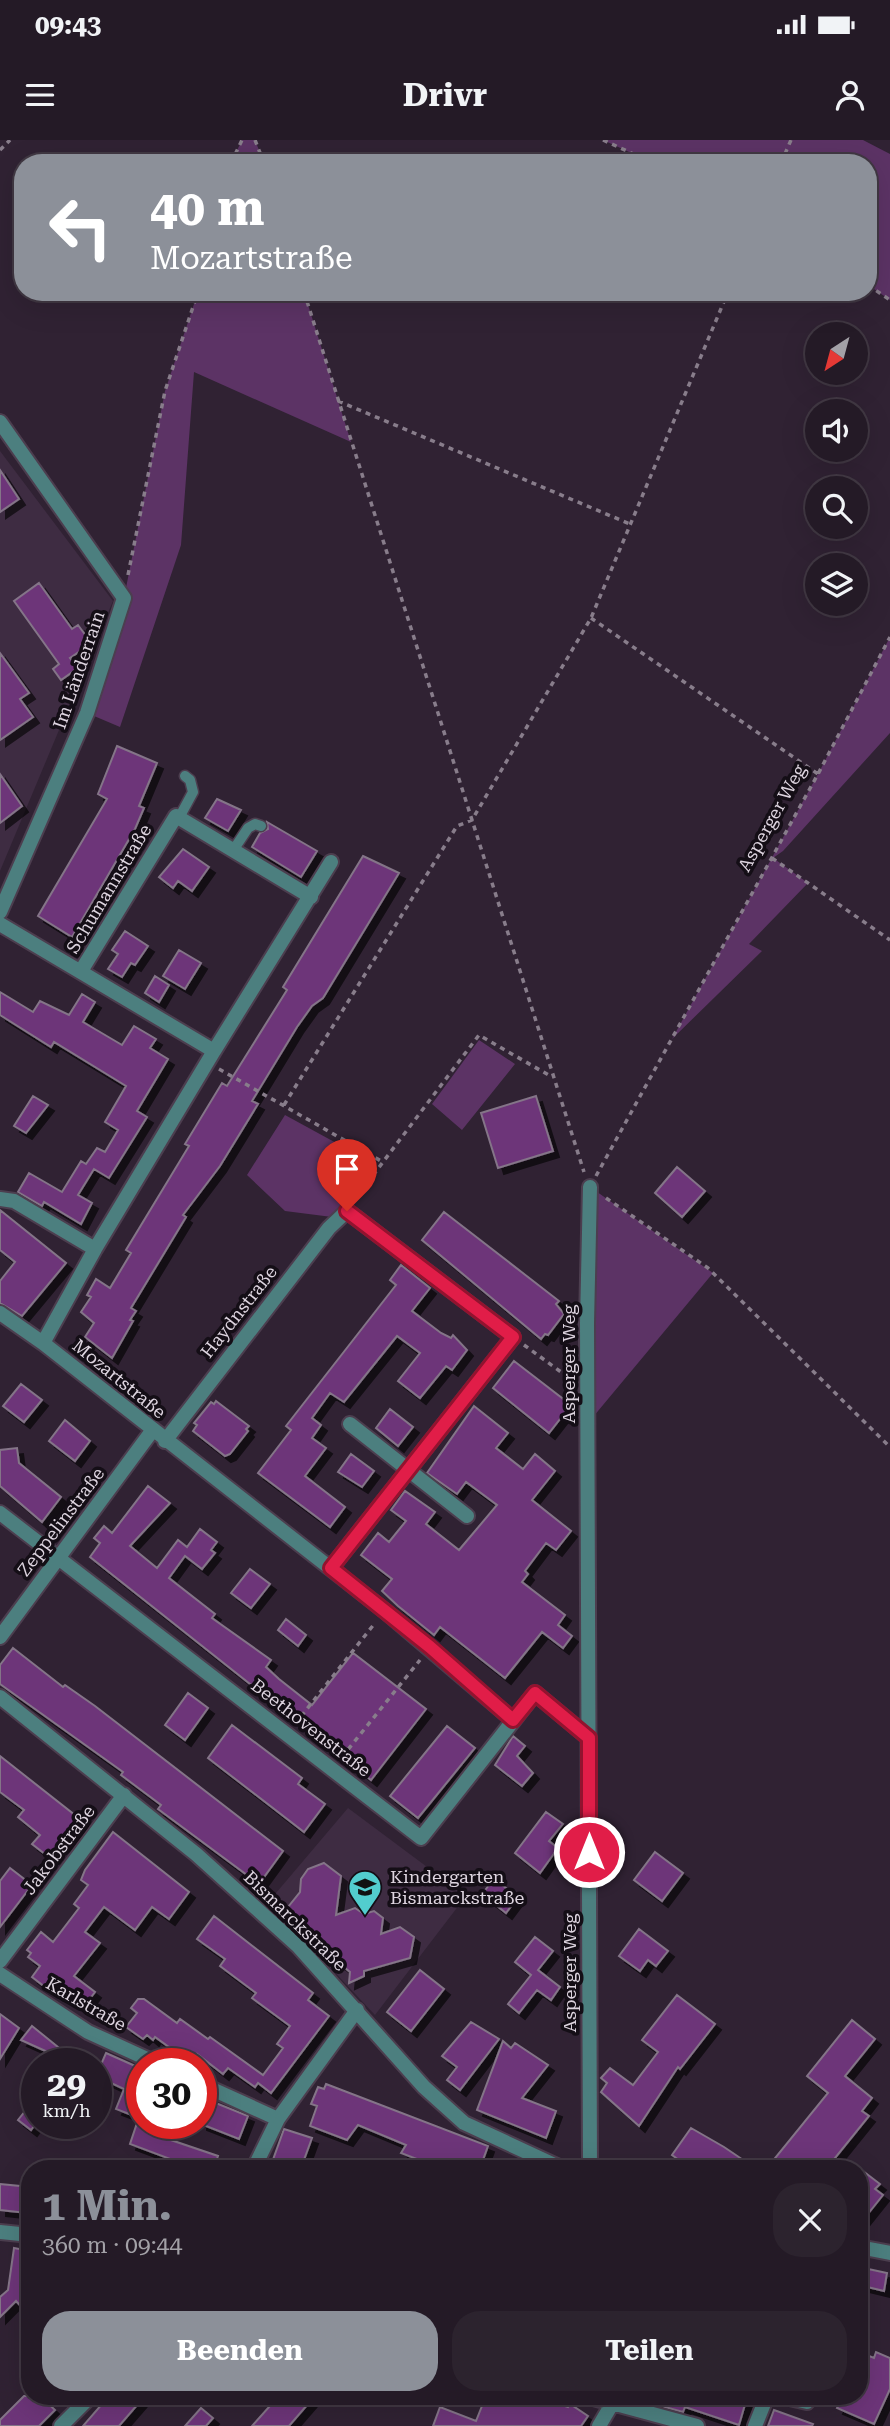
<!DOCTYPE html>
<html lang="de">
<meta charset="utf-8">
<style>
body{margin:0;font-family:"Roboto Serif",serif;background:#2c232e;color:#f1f3f6;height:100vh;display:flex;flex-direction:column;font-size:26px;white-space:nowrap}
*{box-sizing:border-box;margin:0}
p{font-size:23px;color:#a3a1a7}
.icon{flex:none;width:38px;height:38px;fill:none;stroke:currentColor;stroke-width:2;stroke-linecap:round;stroke-linejoin:round}
.map{position:relative;flex:1;overflow:hidden}
.sheet{position:absolute;left:21px;top:2020px;width:847px;height:245px;display:flex;flex-direction:column;background:#241a26;border-radius:28px;box-shadow:0 7px 28px #0002,0 0 0 2px #413843}
.sheet>*{flex:none}
.top-card{position:absolute;left:14px;top:14px;width:863px;height:147px;border-radius:28px;box-shadow:0 7px 28px #0002,0 0 0 2px #413843;background:#8c9099;color:#fff;overflow:hidden}
.needle{width:46px;rotate:216deg}
.controls{position:absolute;left:805px;top:182px;display:grid;gap:14px}
.controls a{display:grid;place-items:center;width:63px;height:63px;border-radius:50%;background:#241a26;box-shadow:0 7px 28px #0002,0 0 0 2px #413843;font-size:35px}
.speed{position:absolute;left:21px;top:1908px;display:flex;gap:14px;font-size:35px;font-weight:700;text-align:center}
.speed>*{display:grid;place-content:center;width:91px;height:91px;border-radius:50%;background:#241a26;box-shadow:0 7px 28px #0002,0 0 0 2px #413843;line-height:1}
.speed small{font-size:18px;font-weight:400}
.speed .limit{border:10px solid #d22;background:#fff;color:#111}
.pin{position:absolute;display:grid;place-items:center;width:60px;height:60px;color:#fff;margin:-72px -30px;border-radius:50% 50% 50% 0;rotate:-45deg;box-shadow:0 0 7px #0007}
.pin .icon{rotate:45deg}
.me{position:absolute;width:77px;margin:-38px;rotate:0deg;stroke-linejoin:round;filter:drop-shadow(0 0 5px #0008)}
.turn{display:flex;align-items:center;gap:24px;height:147px;padding:0 21px;font-size:32px}
.turn .icon{width:91px;height:91px;stroke-width:2.5}
.turn b{display:block;font-size:49px;line-height:60px}
.round{display:grid;place-items:center;flex:none;width:74px;height:74px;border-radius:28px;background:#2c232e}
.summary{display:flex;align-items:center;justify-content:space-between;height:119px;padding:0 21px}
h1{font-size:42px;font-weight:700;line-height:52px;color:#8c9099}
.action{display:flex;gap:14px;margin-top:auto;padding:14px 21px}
.action a{flex:1;height:80px;border-radius:28px;background:#8c9099;color:#fff;font-size:28px;font-weight:700;line-height:80px;text-align:center}
.action a+a{background:#2c232e;color:#f1f3f6}
.status{display:flex;justify-content:space-between;align-items:center;height:49px;padding:0 35px;background:#241a26;direction:ltr}
.status svg{height:19px;fill:currentColor}
header{display:flex;justify-content:space-between;align-items:center;height:91px;padding:0 21px;background:#241a26;font-size:32px;font-weight:700}
.map>svg:first-child{display:block}
.built{fill:#3e2c42}
.green{fill:#5c3365}
.building{fill:#6d3679;stroke:#847488;stroke-width:2;filter:url(#shadow)}
.lines{fill:none;stroke-linecap:round;stroke-linejoin:round}
.lane-casing{stroke:#4c3e4f;stroke-width:13}
.street-casing{stroke:#4c3e4f;stroke-width:18}
.path{stroke:#887d8b;stroke-width:3.5;stroke-dasharray:5 5;stroke-linecap:butt}
.lane{stroke:#4c7f7f;stroke-width:10}
.street{stroke:#4c7f7f;stroke-width:14}
.route-casing{stroke:#92132f;stroke-width:18}
.route{stroke:#e11d48;stroke-width:12}
.labels{text-anchor:middle;stroke-width:7;stroke-linejoin:round;paint-order:stroke}
.street-label{font-size:18px;fill:#ddd4df;stroke:#140e16}
.poi-label{font-size:18px;fill:#ddd4df;stroke:#140e16;text-anchor:start}
</style>
<div class="status"><b>09:43</b><svg viewBox="0 0 49 12"><path d="M0 12V9h3v3zM5 12V6h3v6zM10 12V3h3v9zM15 12V0h3v12zM26 1h20v11H26zM47 4h2v5h-2z"/></svg></div>
<header><svg class="icon" aria-label="menu" viewBox="0 0 24 24"><path d="M4 6h16M4 12h16M4 18h16"/></svg>Drivr<svg class="icon" aria-label="person" viewBox="0 0 24 24"><circle cx="12" cy="8" r="4"/><path d="M4 21q1-7 8-7t8 7"/></svg></header>
<div class="map">
<svg width="890" height="2286" viewBox="0 0 890 2286">
<defs>
<filter id="shadow"><feDropShadow dx="6" dy="6" stdDeviation="0" flood-color="#0009"/></filter>
</defs>
<rect width="100%" height="100%" fill="#302233"/>
<path class="built" d="M0 311 113 461 0 731Z
M348 1668 466 1756 375 1875 293 1788 265 1766Z"/>
<path class="green" d="M242 0H255L264 23H231Z
M603 0H863L890 14V160L868 145V23H653Z
M198 152H304L351 302 194 232 181 405 120 587 87 573 124 458 165 251Z
M890 497V593L783 711 773 718 808 743 749 804 762 811 672 899 818 634Z
M479 900 515 924 462 990 432 964Z
M285 975 371 1022 332 1077 285 1071 247 1035Z
M590 1047 713 1133 588 1283Z"/>
<path class="building" d="M0 330 19 359 0 372Z
M39 443 72 489 78 485 89 500 83 504 86 507 70 518 78 528 61 540 53 529 59 524 14 461Z
M0 513 29 553 20 559 33 577 0 600Z
M117 606 157 623 139 666 144 668 135 689 72 797 38 776 107 659 98 654Z
M0 634 22 666 0 683Z
M217 659 241 670 228 691 205 678Z
M267 682 317 711 301 737 252 707 260 693 268 689Z
M183 709 209 727 192 751 178 741 173 748 159 737Z
M363 716 399 733 323 858 312 866 297 887 252 961 258 964 220 1026 183 1075 186 1077 131 1168 136 1171 130 1180 133 1181 112 1218 85 1197 94 1183 81 1172 91 1157 87 1155 96 1139 110 1148 131 1113 126 1110 189 1006 185 1004 222 943 227 946 287 850 283 847Z
M125 791 148 806 135 825 131 823 122 837 108 829 118 814 112 810Z
M179 810 201 823 185 849 163 836Z
M155 836 169 845 159 862 145 853Z
M0 852 33 872 40 861 69 875 82 854 95 862 83 882 122 905 134 886 156 899 150 908 168 919 137 971 147 977 109 1038 94 1029 78 1055 92 1063 81 1084 44 1062 42 1066 18 1052 29 1033 62 1052 81 1021 86 1024 97 1008 105 1012 118 990 105 982 126 946 54 902 51 907 0 875Z
M33 956 48 965 26 993 14 986Z
M536 956 553 1011 498 1028 481 973Z
M677 1027 705 1051 682 1077 655 1053Z
M0 1070 66 1123 22 1176 0 1163V1141L15 1122 0 1110Z
M444 1072 559 1161 556 1164 564 1174 548 1195 545 1194 541 1199 422 1100Z
M401 1125 430 1148 412 1171 441 1193 451 1198 453 1195 467 1210 452 1230 446 1226 420 1258 398 1241 420 1213 397 1196 344 1262 330 1253 312 1278 321 1285 312 1298 326 1308 305 1336 345 1367 330 1387 258 1333 291 1290 286 1286 396 1145 390 1140Z
M514 1221 571 1265 549 1293 493 1248Z
M21 1244 42 1260 24 1282 3 1266Z
M216 1261 249 1286 246 1289 248 1291 230 1314 225 1316 193 1291 197 1285 194 1283 211 1262 214 1264Z
M474 1266 508 1293 496 1308 523 1329 535 1314 555 1331 532 1360 571 1391 556 1410 546 1403 525 1431 528 1434 522 1442 565 1475 558 1485 572 1496 563 1508 542 1492 505 1538 440 1487 434 1495 398 1466 382 1451 392 1439 361 1415 378 1393 389 1402 406 1381 391 1370 405 1351 435 1372 426 1384 459 1410 497 1365 466 1342 457 1354 427 1333Z
M390 1269 413 1287 398 1306 376 1288Z
M65 1280 90 1301 75 1321 49 1301Z
M17 1308 19 1323 61 1357 42 1382 0 1346V1310Z
M351 1314 374 1331 362 1347 338 1332Z
M148 1346 170 1363 130 1406 157 1428 178 1400 187 1407 200 1389 217 1402 211 1410 215 1413 202 1429 185 1416 169 1438 215 1474 212 1478 271 1520 266 1527 279 1539 312 1565 353 1513 426 1569 371 1640 90 1417 100 1403 94 1398 104 1386 112 1393Z
M250 1429 270 1444 251 1468 231 1453Z
M286 1479 306 1495 298 1506 278 1490Z
M13 1508 63 1547 65 1545 95 1566 283 1711 259 1744 158 1669 161 1665 121 1635 123 1632 0 1544V1525Z
M188 1553 208 1568 185 1600 165 1585Z
M232 1585 302 1638 298 1644 325 1664 304 1692 208 1618Z
M447 1586 475 1608 418 1678 390 1656Z
M513 1596 525 1606 517 1616 533 1633 522 1646 495 1625Z
M0 1616 85 1683 66 1707 62 1704 50 1718 32 1704 40 1695 18 1677 24 1670 0 1652Z
M546 1672 563 1684 549 1701 558 1708 540 1733 515 1713Z
M113 1692 189 1752 169 1779 152 1767 135 1790 104 1767 85 1792 100 1803 74 1836 95 1852 82 1869 48 1843 45 1847 32 1837 40 1826 28 1817 31 1813 27 1810 41 1792 53 1802 79 1768 74 1764 88 1745 81 1740 85 1730Z
M655 1712 683 1733 662 1761 634 1740Z
M324 1723 341 1736 336 1775 355 1768 364 1774 374 1771 383 1778 381 1794 400 1787 414 1797 410 1818 364 1831V1836L349 1843 350 1832 318 1806 316 1808 297 1789 300 1785 284 1772 300 1752 301 1739 308 1729Z
M10 1728 32 1745 0 1787V1741Z
M494 1739 518 1757 506 1773 482 1754Z
M214 1776 313 1853 308 1860 329 1876 271 1953 258 1943 255 1947 228 1928 223 1934 197 1914 193 1919 187 1914 184 1918 155 1897 153 1900 147 1895 143 1899 126 1887 137 1873 131 1868 138 1859H144L177 1883 180 1879 208 1899 210 1897 263 1935 283 1908 277 1904 290 1886 252 1858 256 1853 220 1826 225 1819 197 1799Z
M639 1789 668 1811 656 1826 648 1820 640 1831 619 1816Z
M535 1797 553 1811 538 1830 560 1847 551 1860 537 1850 519 1873 508 1864 531 1835 515 1822Z
M420 1830 444 1849 411 1891 387 1872Z
M677 1855 715 1884 680 1929 678 1927 639 1986 601 1952 607 1943 601 1938 610 1928 633 1945 658 1912 642 1900Z
M0 1874 19 1888 0 1919Z
M852 1880 875 1899 845 1936 872 1958 862 1971 869 1976 827 2028H767L828 1953 807 1936Z
M471 1882 499 1899 460 1950 447 1940 457 1927 442 1916Z
M32 1886 74 1920 72 1923 21 1900Z
M503 1901 511 1908 515 1903 548 1925 522 1958 556 1971 546 1998 477 1970Z
M106 1913 142 1929V1979L116 1969 124 1949 96 1936Z
M326 1944 488 2006 480 2028 455 2022 452 2028 442 2024 440 2028 401 2013 406 2005 358 1985 347 2000 310 1986 317 1966 311 1964 318 1947 324 1949Z
M37 1956V1982L31 1990 18 1980Z
M201 1957 248 1976 239 1999 201 1984Z
M137 1983H170L165 1998 218 2016 214 2028H179L181 2023 130 2004Z
M691 1988 724 2007 755 2028H690L672 2015Z
M284 1989 312 1998 301 2028H270Z
M859 2028 880 2044 875 2049 883 2055 859 2085Z
M0 2044 30 2047 27 2073 0 2070Z
M14 2108 30 2111V2176L16 2161 0 2177V2157L8 2150Z
M859 2127 887 2133 884 2151 859 2145Z
M859 2212 874 2218 876 2212 890 2218V2249L874 2284 837 2268 843 2256H859Z
M24 2256H40L55 2270 39 2286H0V2280Z
M109 2256H145L119 2286H83Z
M274 2256H315L289 2286H252L269 2267 266 2264Z
M486 2256H536L568 2267 570 2264 588 2276 581 2286H433L440 2267 476 2281Z
M638 2256H738L746 2261 739 2285 685 2267 683 2272 665 2267Z
M201 2268 213 2278 206 2286H185Z
M774 2270 813 2284 812 2286H768Z"/>
<g class="lines">
<defs>
<path id="lane" d="M179 678 193 652 190 640 185 636
M234 709 248 688 255 684 261 686"/>
<path id="street" d="M0 282 124 458 87 573 0 772
M0 784 214 911 95 1109 43 1203 385 1471 513 1580
M81 831 176 676 311 757
M214 911 331 722
M0 1059 14 1061 95 1109
M0 1173 43 1203
M350 1284 467 1376
M165 1301 329 1088 347 1071 513 1197 331 1428
M0 1373 421 1698 535 1553 589 1598
M0 1497 152 1291
M0 1557 196 1714 298 1806 424 1947 464 1983 561 2028
M0 1821 124 1655
M0 1834 88 1892 156 1923
M201 1944 278 1979
M254 2028 278 1979 357 1870
M590 2028 587 1183 590 1047
M0 2092 30 2095
M859 2107 890 2113
M586 2256 697 2286
M781 2256 807 2262
M61 2286 91 2256
M599 2286 612 2264
M755 2286 767 2256"/>
</defs>
<use href="#lane" class="lane-casing"/>
<use href="#street" class="street-casing"/>
<path class="path" d="M255 0 264 23
M603 0 653 23
M0 10 10 0
M231 23 242 0
M781 23 791 0
M868 145 890 160
M304 152 584 1032
M338 261 630 384
M128 435 165 251 198 152
M591 478 818 634
M772 718 890 800
M219 929 381 1021
M284 965 457 686 472 680 591 478 728 152
M596 1036 818 634 890 497
M606 1058 708 1128 890 1307
M355 1059 479 895 552 937
M524 1205 572 1240
M295 1584 375 1483
M342 1617 420 1520"/>
<use href="#lane" class="lane"/>
<use href="#street" class="street"/>
</g>
<g class="lines">
<defs>
<path id="route" d="M347 1071 513 1197 331 1428 430 1507 513 1580 535 1553 589 1598V1712"/>
</defs>
<use href="#route" class="route-casing"/>
<use href="#route" class="route"/>
</g>
<defs>
<symbol id="school-pin" viewBox="-11 -11 22 30"><path d="M0 17L-7.5 6A9.5 9.5 0 1 1 7.5 6Z" fill="#52cdce" stroke="#140e16"/><path d="M0-5L7-2L0 1L-7-2ZM-4 1L0 2.5L4 1V4Q0 6-4 4Z" fill="#111"/></symbol>
</defs>
<g fill-rule="evenodd">
<use href="#school-pin" x="346" y="1728" width="38" height="52"/>
</g>
<g class="labels">
<g class="street-label">
<text transform="translate(79 530) rotate(-71)" y="6">Im Länderrain</text>
<text transform="translate(772 678) rotate(-61)" y="6">Asperger Weg</text>
<text transform="translate(109 749) rotate(-59)" y="6">Schumannstraße</text>
<text transform="translate(239 1172) rotate(-52)" y="6">Haydnstraße</text>
<text transform="translate(569 1224) rotate(-90)" y="6">Asperger Weg</text>
<text transform="translate(119 1239) rotate(39)" y="6">Mozartstraße</text>
<text transform="translate(61 1382) rotate(-53)" y="6">Zeppelinstraße</text>
<text transform="translate(311 1588) rotate(38)" y="6">Beethovenstraße</text>
<text transform="translate(59 1710) rotate(-53)" y="6">Jakobstraße</text>
<text transform="translate(295 1781) rotate(44)" y="6">Bismarckstraße</text>
<text transform="translate(570 1833) rotate(-90)" y="6">Asperger Weg</text>
<text transform="translate(86 1864) rotate(30)" y="6">Karlstraße</text>
</g>
<g class="poi-label">
<text x="390" y="1743">Kindergarten<tspan x="390" dy="21">Bismarckstraße</tspan></text>
</g>
</g>
</svg>
<div class="controls">
<a><svg class="needle" viewBox="-14 -14 28 28"><path d="M0-13l5 13h-10z" fill="#e53935"/><path d="M0 13l5-13h-10z" fill="#a3a1a7"/></svg></a>
<a><svg class="icon" aria-label="sound" viewBox="0 0 24 24"><path d="M4 9h4l5-4v14l-5-4H4zM17 9q2 3 0 6"/></svg></a>
<a><svg class="icon" aria-label="search" viewBox="0 0 24 24"><circle cx="10" cy="10" r="6"/><path d="M15 15l6 6"/></svg></a>
<a><svg class="icon" aria-label="layers" viewBox="0 0 24 24"><path d="M12 4l9 5-9 5-9-5zM3 14l9 5 9-5"/></svg></a>
</div>
<div class="speed"><div>29<small>km/h</small></div><div class="limit">30</div></div>
<div class="pin" style="left:347px;top:1071px;background:#d93025"><svg class="icon" aria-label="arrive" viewBox="0 0 24 24"><path d="M6 21V4h12l-3 4 3 4H6"/></svg></div>
<svg class="me" style="left:589px;top:1712px" viewBox="-20 -20 40 40"><circle r="17" fill="#e11d48" stroke="#fff" stroke-width="3"/><path d="M0-11L8 9 0 5-8 9z" fill="#fff"/></svg>
<div class="top-card">
<div class="turn"><svg class="icon" aria-label="left" viewBox="0 0 24 24"><path d="M17 20v-9H6M10 6l-5 5 5 5"/></svg><div><b>40 m</b>Mozartstraße</div></div>
</div>
<section class="sheet">
<div class="summary"><div><h1>1 Min.</h1><p>360 m · 09:44</p></div><a class="round"><svg class="icon" aria-label="close" viewBox="0 0 24 24"><path d="M6 6l12 12M18 6L6 18"/></svg></a></div>
<div class="action"><a>Beenden</a><a>Teilen</a></div>
</section>
</div>
